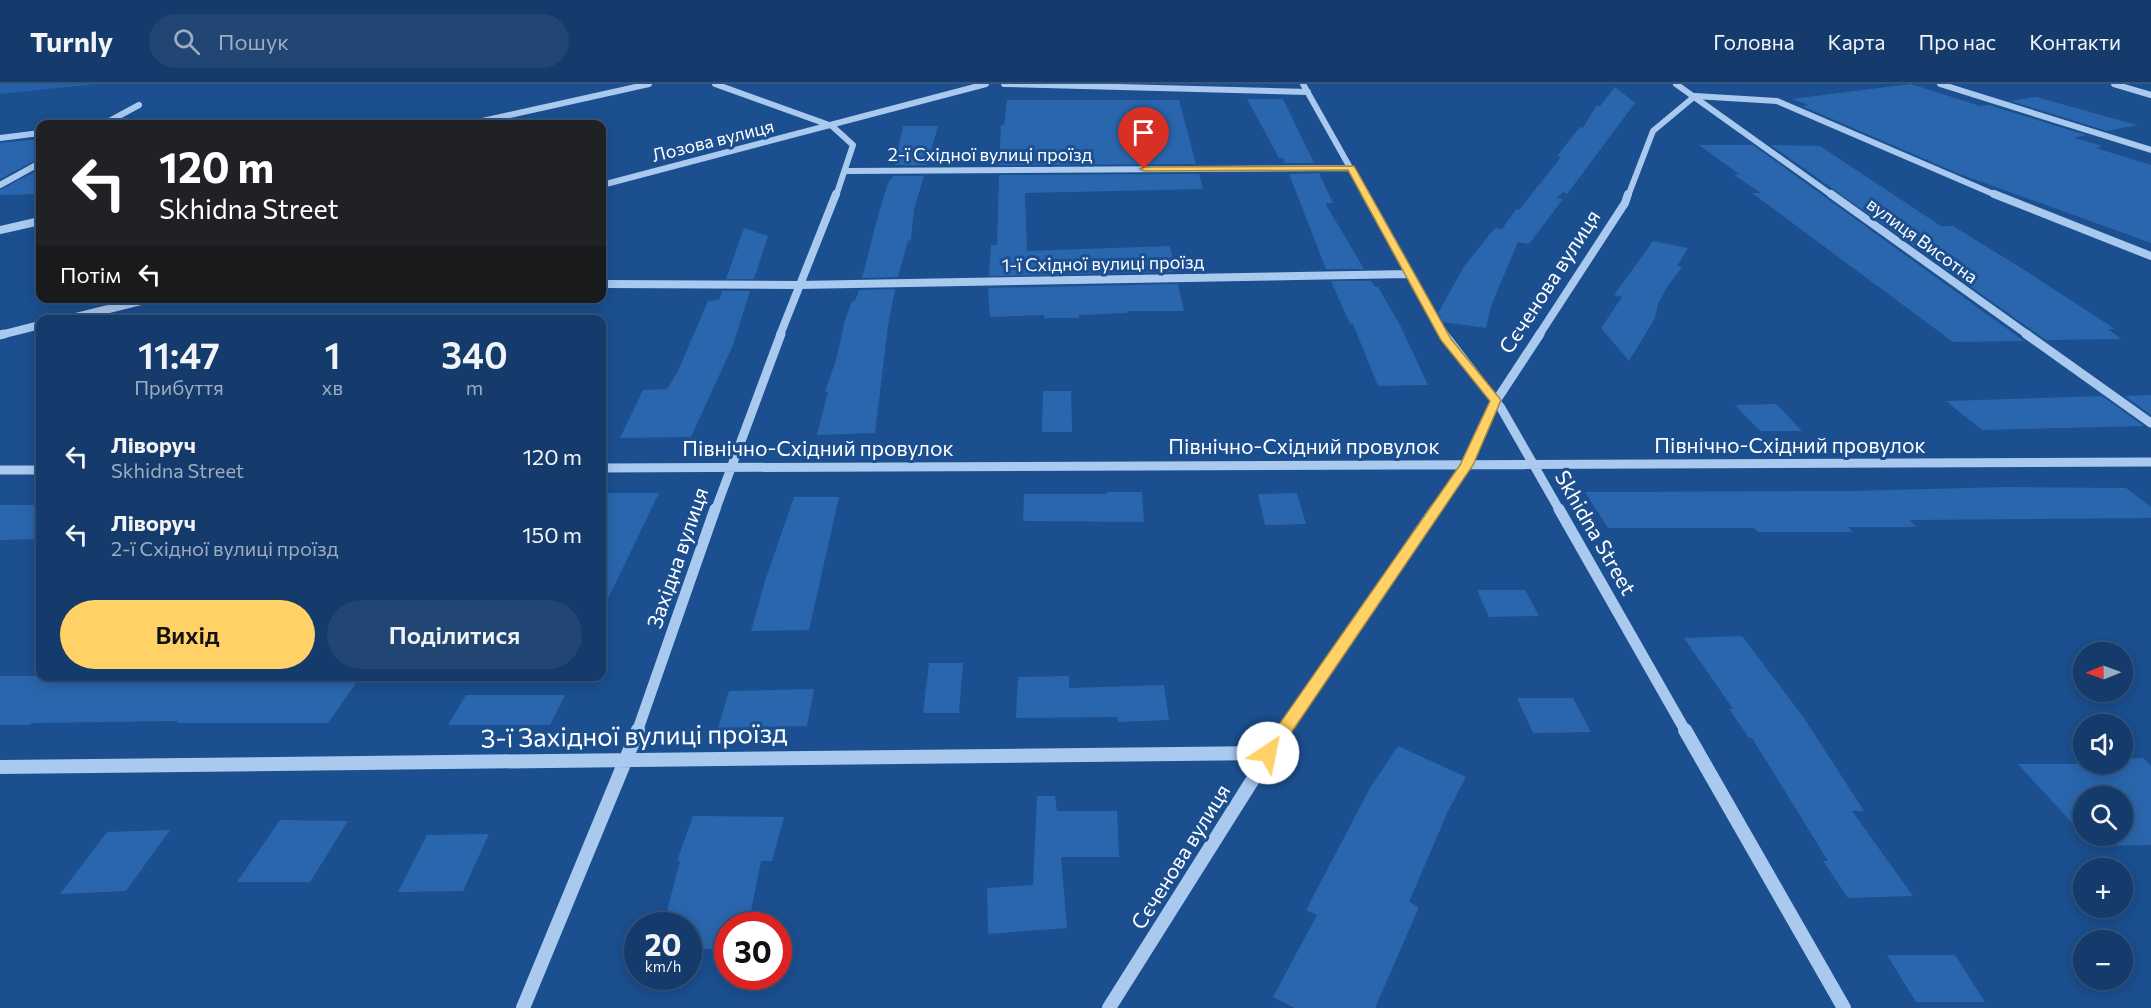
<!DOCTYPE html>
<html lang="uk">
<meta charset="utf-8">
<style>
body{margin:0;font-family:Commissioner,sans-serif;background:#214673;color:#f1f3f6;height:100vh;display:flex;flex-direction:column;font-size:22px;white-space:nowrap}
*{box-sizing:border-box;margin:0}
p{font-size:20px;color:#9dadc1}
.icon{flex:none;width:33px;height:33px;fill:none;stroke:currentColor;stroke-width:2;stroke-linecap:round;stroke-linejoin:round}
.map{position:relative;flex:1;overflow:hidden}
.details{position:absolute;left:36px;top:231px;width:570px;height:366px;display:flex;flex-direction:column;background:#143b6b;border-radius:12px;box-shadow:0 3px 15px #0003,0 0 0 2px #33557e}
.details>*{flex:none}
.banner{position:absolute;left:36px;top:36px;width:570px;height:183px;border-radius:12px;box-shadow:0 3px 15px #0003,0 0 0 2px #33557e;background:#202124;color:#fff;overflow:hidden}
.needle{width:39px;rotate:269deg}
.controls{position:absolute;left:2073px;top:558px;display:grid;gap:12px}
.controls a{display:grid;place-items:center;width:60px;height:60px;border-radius:50%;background:#143b6b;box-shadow:0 3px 15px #0003,0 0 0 2px #33557e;font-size:30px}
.speed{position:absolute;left:624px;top:828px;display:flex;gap:12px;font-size:30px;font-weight:700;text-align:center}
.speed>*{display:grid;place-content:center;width:78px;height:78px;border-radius:50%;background:#143b6b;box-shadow:0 3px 15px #0003,0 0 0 2px #33557e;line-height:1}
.speed small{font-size:15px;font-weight:400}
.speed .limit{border:9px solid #d22;background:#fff;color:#111}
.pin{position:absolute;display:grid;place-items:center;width:51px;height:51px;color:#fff;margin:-62px -26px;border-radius:50% 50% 50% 0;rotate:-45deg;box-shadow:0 0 6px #0007}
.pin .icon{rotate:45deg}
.me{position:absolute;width:66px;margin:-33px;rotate:34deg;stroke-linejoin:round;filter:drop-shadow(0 0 4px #0008)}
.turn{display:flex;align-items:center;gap:21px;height:126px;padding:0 24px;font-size:27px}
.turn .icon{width:78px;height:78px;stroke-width:2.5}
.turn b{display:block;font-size:42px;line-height:51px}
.then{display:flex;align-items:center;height:57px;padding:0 24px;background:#0003;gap:12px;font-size:22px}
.eta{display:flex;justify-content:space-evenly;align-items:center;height:102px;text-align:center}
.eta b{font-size:36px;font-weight:600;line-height:42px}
.action{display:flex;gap:12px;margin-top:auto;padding:12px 24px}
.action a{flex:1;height:69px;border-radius:36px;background:#ffd166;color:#111;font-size:24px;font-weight:600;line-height:69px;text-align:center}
.action a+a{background:#214673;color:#f1f3f6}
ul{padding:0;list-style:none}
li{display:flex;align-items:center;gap:18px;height:78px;padding:0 24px}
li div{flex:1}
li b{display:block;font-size:22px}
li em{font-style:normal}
header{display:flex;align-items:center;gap:36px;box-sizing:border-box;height:84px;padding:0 30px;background:#143b6b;border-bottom:2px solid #33557e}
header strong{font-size:28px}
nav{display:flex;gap:33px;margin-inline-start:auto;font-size:21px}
.search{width:420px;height:54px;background:#214673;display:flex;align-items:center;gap:15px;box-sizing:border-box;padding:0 21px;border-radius:33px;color:#9dadc1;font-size:22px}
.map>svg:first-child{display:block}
.green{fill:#2461a8}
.building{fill:#2a66ad;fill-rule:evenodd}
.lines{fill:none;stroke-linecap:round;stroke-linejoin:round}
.minor-far4{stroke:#a9c9ee;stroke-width:6}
.minor-far3{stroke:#a9c9ee;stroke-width:8}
.minor-far2{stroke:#a9c9ee;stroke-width:9}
.minor-far1{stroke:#a9c9ee;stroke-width:11}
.minor{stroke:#a9c9ee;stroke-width:14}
.route{fill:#ffd166;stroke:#a68842;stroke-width:1.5}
.labels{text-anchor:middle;stroke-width:6;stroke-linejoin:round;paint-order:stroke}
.far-street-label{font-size:18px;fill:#fff;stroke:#1b4f8f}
.street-label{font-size:21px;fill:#fff;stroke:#1b4f8f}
.near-street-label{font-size:26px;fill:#fff;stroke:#1b4f8f}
</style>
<header>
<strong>Turnly</strong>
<div class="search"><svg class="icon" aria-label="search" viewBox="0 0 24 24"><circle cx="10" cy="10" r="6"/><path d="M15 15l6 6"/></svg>Пошук</div>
<nav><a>Головна</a><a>Карта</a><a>Про нас</a><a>Контакти</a></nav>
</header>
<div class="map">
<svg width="2151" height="924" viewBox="0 0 2151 924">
<rect width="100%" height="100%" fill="#1b4f8f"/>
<path class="green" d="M0 0H96L0 10Z"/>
<path class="building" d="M1911 0 1980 22 1988 21 2086 51 2074 54 2103 62 2096 64 2151 81V159L1957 89 1802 22 1809 21 1791 15Z
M1615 3 1635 19 1567 110 1563 108 1557 114 1563 115 1529 160 1518 158 1491 222 1486 244 1443 238 1438 229 1465 181 1495 144 1502 145 1516 125 1519 126 1561 73 1557 72 1580 43 1583 44 1596 22H1600Z
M2036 13 2137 41 2107 47 2011 17Z
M1247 15H1283L1314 79H1285L1283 74H1279Z
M1007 16H1179L1196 80 999 81 1001 41H1004Z
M903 42H938L927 81H895Z
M30 56H40V74L0 95V59Z
M1699 61H1753L2024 257 1953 258 1752 109H1761L1734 91 1739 90Z
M1771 61 1820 62 1941 142H1953L2026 187 2115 245H2108L2121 255 2046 256Z
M40 85V110L0 111V106Z
M1319 89 1333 119H1325L1364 185H1326L1289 90Z
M1199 90 1203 105 1025 109 1027 167 1170 162 1176 188 989 192 991 161H997L999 91Z
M893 92H924L914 125 911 156 908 157 898 193 862 194 879 128 889 96H891Z
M744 144 768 152 754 195H726Z
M1653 157 1688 164 1677 182 1682 183 1667 203 1658 220 1655 234 1629 277 1601 244 1622 213 1614 211Z
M1331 197H1371L1375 203H1378L1400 241 1428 301 1378 302 1353 240H1350Z
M1178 200 1184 227H1127V229L1079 231V234H1044V231L990 233 988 204Z
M895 205 888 242 875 349 817 351 828 308H825L836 276 845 236 852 217H855L859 206Z
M722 207H750L733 261 691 353 620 354 643 306 667 305 678 287 708 217 719 216Z
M1043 307H1071L1072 348H1042Z
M2151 311V331L2125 312Z
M2102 312 2144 342 1982 346 1946 317Z
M1776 320 1802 347H1760L1735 321Z
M2005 403 2126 404 2151 423V434L1910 436 1916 443H1848L1853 448H1758L1754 444H1608L1585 408 1852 407Z
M1107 408H1142L1144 438 1023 437 1024 410H1107Z
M602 409H659L602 527Z
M1297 409 1306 440 1265 441 1258 410Z
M794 413H839L809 546 751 547 765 497Z
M0 421H40V455L0 456Z
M1477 506H1525L1539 532 1489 533Z
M1742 552 1804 634 1864 727H1852L1913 812 1848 814 1823 777H1828L1752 654H1749L1729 625H1733L1684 554Z
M929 579H963L959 629H923Z
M0 592H361L328 639H177L178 637 32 639 30 641H0Z
M1069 592V604L1164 601 1169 636 1118 638 1117 633 1016 634 1018 593Z
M814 605 807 642 718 644 729 607Z
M466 611H565L550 641H448Z
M1517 614H1573L1591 648 1533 649Z
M1398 662 1466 693 1448 727 1409 818 1419 823 1375 924H1295L1273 913 1317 831 1306 826 1370 704Z
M2143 674 2151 682V761L2093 762 2018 680H2122V675ZM2084 712H2122V752H2084Z
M1037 712H1055L1057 727H1117L1119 773H1061L1067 844 988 850 987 804 1033 801Z
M693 732 784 733 772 777H761L748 842H728V864L688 866V842H663L680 777H677Z
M280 736 348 737 310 798H237Z
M170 746 126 807 60 810 107 748Z
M489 750 463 807 398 808 427 751Z
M1887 871H1955L1985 918H1916Z"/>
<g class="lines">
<path class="minor-far4" d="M715 0 832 42 853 61 836 112
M1004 0 1308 8
M1303 0 1366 112
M1676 0 1833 112
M1940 0 2151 66
M2114 0 2151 11
M104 40 139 21
M469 40 649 0
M0 54 40 49
M846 87 1351 84
M0 101 40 79
M602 101 986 0
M1628 112 1653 47 1695 12 1777 17 1998 112"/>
<path class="minor-far3" d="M1365 110 1444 251
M1831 110 2028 251
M1994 110 2151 172
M0 146 40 137
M602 200 799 201 1408 190
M64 236 153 214
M0 251 40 241
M780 251 836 110
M1539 251 1625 119 1628 110"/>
<path class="minor-far2" d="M1444 250 1501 324 1560 427
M2026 250 2151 339
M0 251 4 250
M602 384 2151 378
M0 386H40
M715 427 781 250
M1434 427 1466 381 1496 317 1540 250"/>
<path class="minor-far1" d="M1559 425 1686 648
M637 648 715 425
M1283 648 1435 425"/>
<path class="minor" d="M1685 646 1844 924
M0 683 1268 669
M523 924 638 646
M1109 924 1284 646"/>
</g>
<path class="route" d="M1354 82 1451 255 1501 316 1473 381 1274 674 1268 676 1262 674 1260 669 1262 665 1460 381 1490 317 1441 256 1348 86 1144 87 1140 85 1144 83Z"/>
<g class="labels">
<g class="far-street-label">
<text transform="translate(713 57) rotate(-14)" y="6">Лозова вулиця</text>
<text x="990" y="77">2-ї Східної вулиці проїзд</text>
<text transform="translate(1922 157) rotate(36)" y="6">вулиця Висотна</text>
<text transform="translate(1103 180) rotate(-1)" y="6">1-ї Східної вулиці проїзд</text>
</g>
<g class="street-label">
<text transform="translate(1550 198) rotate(-57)" y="7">Сєченова вулиця</text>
<text x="1790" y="369">Північно-Східний провулок</text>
<text x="1304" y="370">Північно-Східний провулок</text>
<text x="818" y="372">Північно-Східний провулок</text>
<text transform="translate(1595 449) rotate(60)" y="7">Skhidna Street</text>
<text transform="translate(678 474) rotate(-71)" y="7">Західна вулиця</text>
<text transform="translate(1181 773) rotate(-58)" y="7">Сєченова вулиця</text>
</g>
<g class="near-street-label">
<text transform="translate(634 652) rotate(-1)" y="9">3-ї Західної вулиці проїзд</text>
</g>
</g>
</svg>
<div class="controls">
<a><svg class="needle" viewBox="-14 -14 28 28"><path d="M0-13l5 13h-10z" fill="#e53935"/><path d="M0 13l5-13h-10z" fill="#9dadc1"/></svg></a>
<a><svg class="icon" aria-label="sound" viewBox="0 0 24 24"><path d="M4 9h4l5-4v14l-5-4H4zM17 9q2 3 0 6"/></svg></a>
<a><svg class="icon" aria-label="search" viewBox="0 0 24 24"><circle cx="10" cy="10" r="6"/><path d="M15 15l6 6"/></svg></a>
<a>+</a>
<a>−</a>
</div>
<div class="speed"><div>20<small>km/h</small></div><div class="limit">30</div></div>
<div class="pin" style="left:1144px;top:85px;background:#d93025"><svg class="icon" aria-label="arrive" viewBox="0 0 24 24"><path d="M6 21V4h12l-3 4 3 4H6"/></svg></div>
<svg class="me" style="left:1268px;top:669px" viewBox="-20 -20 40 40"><circle r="19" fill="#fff"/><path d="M0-13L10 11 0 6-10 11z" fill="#ffd166"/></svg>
<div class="banner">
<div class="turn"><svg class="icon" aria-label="left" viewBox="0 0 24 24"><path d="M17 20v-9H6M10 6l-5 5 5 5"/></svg><div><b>120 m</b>Skhidna Street</div></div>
<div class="then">Потім<svg class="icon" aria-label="left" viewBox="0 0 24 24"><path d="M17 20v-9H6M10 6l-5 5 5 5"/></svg></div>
</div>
<section class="details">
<div class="eta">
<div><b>11:47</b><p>Прибуття</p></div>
<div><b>1</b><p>хв</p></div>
<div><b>340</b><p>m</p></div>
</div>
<ul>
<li><svg class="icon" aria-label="left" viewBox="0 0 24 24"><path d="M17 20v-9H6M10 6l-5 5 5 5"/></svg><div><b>Ліворуч</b><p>Skhidna Street</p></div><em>120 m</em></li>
<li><svg class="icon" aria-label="left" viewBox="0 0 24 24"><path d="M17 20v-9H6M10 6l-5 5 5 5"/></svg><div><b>Ліворуч</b><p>2-ї Східної вулиці проїзд</p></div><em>150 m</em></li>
</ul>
<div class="action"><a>Вихід</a><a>Поділитися</a></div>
</section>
</div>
